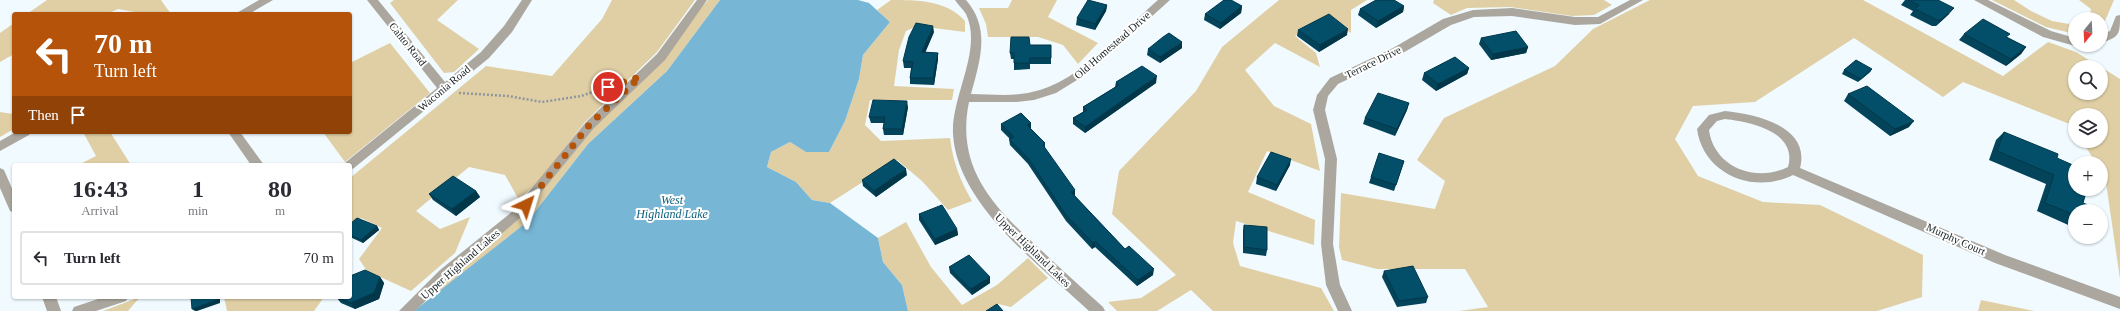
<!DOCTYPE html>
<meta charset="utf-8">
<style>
body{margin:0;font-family:Georgia,serif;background:#f7f7f7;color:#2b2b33;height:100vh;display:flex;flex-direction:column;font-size:15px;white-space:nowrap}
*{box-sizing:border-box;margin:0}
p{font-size:13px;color:#7c7c81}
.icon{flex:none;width:22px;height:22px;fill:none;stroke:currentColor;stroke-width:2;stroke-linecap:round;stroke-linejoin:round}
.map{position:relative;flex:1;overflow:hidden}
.side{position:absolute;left:12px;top:163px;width:340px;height:136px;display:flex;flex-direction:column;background:#fff;border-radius:4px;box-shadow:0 1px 3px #0004}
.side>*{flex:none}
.banner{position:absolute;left:12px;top:12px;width:340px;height:122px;border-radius:4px;box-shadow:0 1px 3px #0004;background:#b45309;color:#fff;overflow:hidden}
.needle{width:26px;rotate:198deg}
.controls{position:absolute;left:2068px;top:12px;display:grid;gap:8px}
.controls a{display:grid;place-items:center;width:40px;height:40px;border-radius:50%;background:#fff;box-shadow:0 1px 3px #0004;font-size:20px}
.pin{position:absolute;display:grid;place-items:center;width:34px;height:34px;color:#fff;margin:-17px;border:2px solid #fff;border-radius:50%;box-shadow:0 1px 4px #0007}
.me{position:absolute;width:44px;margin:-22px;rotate:41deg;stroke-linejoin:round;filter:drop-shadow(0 0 3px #0008)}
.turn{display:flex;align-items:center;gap:14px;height:84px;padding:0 16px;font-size:18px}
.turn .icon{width:52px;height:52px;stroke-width:2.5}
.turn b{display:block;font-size:28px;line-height:34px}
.then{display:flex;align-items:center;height:38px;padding:0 16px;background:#0003;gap:8px;font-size:15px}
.eta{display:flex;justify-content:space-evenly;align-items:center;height:68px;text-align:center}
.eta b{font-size:24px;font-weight:800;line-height:28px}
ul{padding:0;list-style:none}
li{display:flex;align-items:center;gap:12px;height:54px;margin:0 8px 6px;padding:0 8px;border:2px solid #e1e1e2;border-radius:4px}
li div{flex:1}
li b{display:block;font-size:15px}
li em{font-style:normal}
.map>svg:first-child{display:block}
.green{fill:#e0cfa5}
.water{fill:#77b6d5}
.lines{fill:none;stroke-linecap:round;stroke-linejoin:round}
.path{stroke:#8e989c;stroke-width:2.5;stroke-dasharray:2 2;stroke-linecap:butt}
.minor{fill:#aba79e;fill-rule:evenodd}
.wall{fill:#03445b}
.shaded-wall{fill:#02374a}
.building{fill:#034f6a;stroke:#02374a}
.route{stroke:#b45309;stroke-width:7;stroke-dasharray:0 12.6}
.labels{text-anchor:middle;stroke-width:4;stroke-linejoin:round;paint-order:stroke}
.street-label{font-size:11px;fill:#172024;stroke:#fff}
.water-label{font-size:12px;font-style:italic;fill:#0c5f7d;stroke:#fff}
</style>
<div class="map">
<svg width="2120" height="311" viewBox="0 0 2120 311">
<rect width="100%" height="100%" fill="#f0faff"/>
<path class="green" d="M47 0H161L171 14H145L118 9 107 14H27Z
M394 0H458L437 20 479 49 454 72 444 73 390 3Z
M612 0H695L657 52 585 122 539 181 519 200 505 175 469 167 416 211 440 229 470 217 455 253 411 291 367 271 359 259 382 228 361 218 350 228V178L486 66 552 76 602 19Z
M708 0H720L667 71 588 144 527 222 427 302 436 290 469 260 522 216 595 125Z
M891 0C918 0 946 0 965 21V32L917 26 906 31 899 50 894 86 954 89 952 100H870L865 125 881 141 950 138C953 162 960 180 972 201L948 210 922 181 897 160 830 203 812 200 796 182 767 167 771 152 790 142 806 152H829L845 121 859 79 863 55 890 22 877 10Z
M1012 0H1057L1048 17 1098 43 1078 64 1063 45 1038 37H988L986 24 979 8H1008Z
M1279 0H1367L1351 10V33L1328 18 1295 36 1316 53 1320 67 1275 43 1245 70 1274 106 1311 124 1320 171 1267 151 1248 192 1315 220 1314 245 1236 221 1233 243 1240 266 1321 288 1334 311H1213L1191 290 1157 311H1117L1108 302 1141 298 1176 275 1112 214 1119 171 1196 91 1222 47Z
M1434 0H1604L1612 5 1594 15 1572 16 1510 7 1467 8 1451 15 1433 3Z
M1650 0H1863L2003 76 2048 42 2076 52 2100 67H2075V93H2101V67L2120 79V279L2105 176 2101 170V163H2096L2082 141H2101V115H2075V130L2072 125 1963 82 1943 97 1854 38 1755 102 1693 106 1675 139 1698 176 1763 202 1820 205 1923 255 1922 297 1877 311H1459L1488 307 1465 269H1377L1342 260 1339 247 1341 193 1435 209 1445 181 1417 160 1444 118 1555 66 1593 29Z
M1992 0H2014L2031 11 2052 21 2075 25V34L2046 27Z
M2079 0H2114L2102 28H2101V19H2089L2091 9Z
M14 23V54L0 62V33Z
M390 43 430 93 345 162 323 132H350V63Z
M0 112 14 114V129L0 137Z
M83 132H110L131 165H78L96 156Z
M906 222 931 267 962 305 997 285 1028 258 1048 278 1011 307 998 304 987 311H908L902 285 883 262 878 238Z
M140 297 128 311H103Z
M224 297H324L314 311H227Z
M1981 300 2034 311H1978Z"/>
<path class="water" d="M720 0H858L869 3 890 22 863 55 859 79 845 121 829 152H806L790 142 771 152 767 167 796 182 812 200 830 203 878 238 883 262 902 285 908 311H414L527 222 588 144 667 71Z"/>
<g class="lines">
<path class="path" d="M459 93 508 96 542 102 581 96 611 86"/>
<path class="minor" d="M259 0H273L249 14H235Z
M367 0H378L445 82 481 52 504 26 522 0H532L512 32 489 58 354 168 350 170V165H344L346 162 437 88Z
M697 0H707L665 60 594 128 521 217 450 278 415 311H399L440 270 513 211 586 122 657 54Z
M955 0H966C991 29 980 60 971 94 991 94 1012 97 1032 92 1080 82 1122 31 1158 0H1170L1090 72 1056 93 1034 100 1017 102H969C955 170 996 209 1042 251 1062 270 1083 289 1103 307L1105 311H1089C1041 266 957 205 953 134 951 96 983 50 966 14 963 9 958 5 955 0Z
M1630 0H1643L1600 24 1575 25 1512 16 1474 17 1451 25 1401 54 1338 84 1328 96 1325 110 1337 159 1333 244 1340 285 1352 311H1338L1326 285 1321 244 1325 159 1313 110 1317 95 1330 78 1393 48 1443 19 1473 10 1512 8 1575 17H1598Z
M1974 0H1988L2051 31 2075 38V45H2077L2075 46 2043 37Z
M2120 15C2120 34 2120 37 2101 43V35L2110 31 2116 16Z
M1725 111C1755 114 1811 126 1800 168L2005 255 2120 297V309L1995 263 1793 175C1754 195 1703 174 1697 129L1709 115ZM1725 119C1751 122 1798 132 1788 167 1755 183 1714 167 1709 130L1717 121Z
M16 132H31L29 135 0 151V141Z
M228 132H240L264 165H251Z
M0 168 4 170 14 193V213L10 211 0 188Z
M42 297H56L61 311H47Z
M104 297H128L126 301 96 311H72L74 307Z"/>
</g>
<path class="wall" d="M1905 0H1938L1949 14 1936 26H1932L1910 15 1913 11 1901 5Z
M1107 5 1106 11 1095 30 1076 25 1077 18Z
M1242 6 1241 13 1220 29 1204 20 1205 14Z
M1404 6 1403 12 1376 28 1358 15 1360 9Z
M1298 30 1347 35 1319 52 1297 36Z
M934 32 925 52 938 53V59L934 85 910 84V78L911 68H904L903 61Z
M1964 34 2007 37 2026 47 2021 54 2006 66 1959 40Z
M1481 38 1528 47 1526 53 1491 60 1479 44Z
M1030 45H1051V64H1030V69L1014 70V59H1011L1010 53Z
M1182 48 1160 63 1147 55 1148 49Z
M1469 68 1467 74 1436 91 1422 80 1424 73Z
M1872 69 1870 72 1858 82 1842 74 1844 70Z
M1116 82 1156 83 1085 133 1073 124V118L1083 112V107L1115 87Z
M1848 94 1909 127 1890 136 1844 101Z
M1409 103 1407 110 1395 136 1363 124 1365 118Z
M908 107 903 135H884L883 129 884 123H871L869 117Z
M1031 123V129L1045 143V148L1075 196 1125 249 1153 275 1137 286 1095 247 1092 249 1066 221 1028 164 1010 145 1009 139H1010L1001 130V124Z
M2004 132 2057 158 2083 203 2075 211V228L2037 211 2046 184 1989 160 1996 140Z
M1404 161 1394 191 1369 183 1371 177Z
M1290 165 1276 191 1256 184 1257 177Z
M907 175 876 197 863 186 862 180Z
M476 191 480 197 456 216 433 200 429 194Z
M919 214 957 229 958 235 935 245 919 220Z
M350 224 377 226 379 230 363 243 350 237Z
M1244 225 1267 250 1266 256 1243 253V231Z
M949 267 990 283 972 295 950 273Z
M1384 271 1428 297 1426 303 1397 307 1382 277Z
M380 277 384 283 379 299 355 309 341 303 336 297Z"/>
<path class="shaded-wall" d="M1107 5 1106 11 1095 30V24Z
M1242 6 1241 13 1220 29 1221 23Z
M1404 6 1403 12 1376 28 1378 21Z
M1954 8 1949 14 1936 26 1941 20Z
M933 26 934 32 923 58 922 52Z
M1348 29 1347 35 1319 52 1320 45Z
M1182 42V48L1160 63V57Z
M1528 47 1526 53 1491 60 1493 54Z
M2026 47 2021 54 2006 66 2011 59Z
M938 53V59L934 85 933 78Z
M1469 68 1467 74 1436 91 1438 84Z
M1872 69 1870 72 1858 82 1861 79Z
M1157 76 1156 83 1085 133V127Z
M907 101 908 107 903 135 902 129Z
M1409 103 1407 110 1395 136 1397 129Z
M1914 121 1909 127 1890 136 1895 129Z
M1031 123V129L1027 125Z
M1291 159 1290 165 1276 191 1277 185Z
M906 169 907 175 876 197 874 191Z
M1075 190V196L1071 192Z
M476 191 480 197 456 216 452 209Z
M377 226 379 230 363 243 361 240Z
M957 229 958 235 935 245V239Z
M1095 241V247L1092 249 1093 243Z
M1154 269 1153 275 1137 286 1138 280Z
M380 277 384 283 379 299 355 309 350 303Z
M990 277V283L972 295 971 289Z
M217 297H220V303L197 311H195L192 309Z"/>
<path class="building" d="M1088 0 1107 5 1095 24 1077 18Z
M1224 0H1231L1242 6 1221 23 1205 14Z
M1376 0H1394L1404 6 1378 21 1360 9Z
M1908 0H1938L1954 8 1941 20H1937L1915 9 1919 5Z
M1329 14 1348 29 1320 45 1298 30Z
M1983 19 2010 34 2006 37 2026 47 2011 59 1964 34Z
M916 23 933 26 922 52 938 53 933 78H910L913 62 903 61 909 37Z
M1516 31 1528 47 1493 54 1481 38Z
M1169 33 1182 42 1160 57 1148 49 1163 37Z
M1011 37H1029L1030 45H1051V58H1030L1029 63H1014V53H1010Z
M1455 57 1469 68 1438 84 1424 73Z
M1856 60 1872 69 1861 79 1844 70Z
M1142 66 1157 76 1085 127 1073 118 1087 110 1083 107 1119 85 1116 82Z
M1867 86 1914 121 1895 129 1848 94Z
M1378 93 1409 103 1397 129 1365 118Z
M873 100 907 101 902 129H883L885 117H869Z
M1021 113 1031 123 1027 125 1045 143 1043 145 1075 190 1071 192 1125 249 1129 246 1154 269 1138 280 1095 241 1093 243 1066 215 1028 158 1009 139 1014 137 1001 124Z
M2004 132 2058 154 2057 158 2075 166V189H2087L2083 203 2088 205 2086 211H2075V215L2045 203 2054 175 1997 151Z
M1271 152 1291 159 1277 185 1257 177Z
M1379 153 1404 161 1396 185 1371 177Z
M894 159 906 169 874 191 862 180Z
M453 176 476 191 452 209 429 194Z
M942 205 957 229 935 239 919 214Z
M357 218 377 226 361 240 350 235V224Z
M1244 225 1267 227V250L1244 247Z
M969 255 990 277 971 289 949 267Z
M1413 266 1428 297 1399 301 1384 271Z
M365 270 380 277 374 293 350 303 337 297H350V276Z
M191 297H217V300L192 309Z
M997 304 1003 311H986Z"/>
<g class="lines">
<path class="route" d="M526 205 590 124 640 77 608 87"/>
</g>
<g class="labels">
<g class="street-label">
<text transform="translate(408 44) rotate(51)" y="4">Cahto Road</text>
<text transform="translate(1112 45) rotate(-41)" y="4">Old Homestead Drive</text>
<text transform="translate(1373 62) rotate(-26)" y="4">Terrace Drive</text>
<text transform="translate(444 88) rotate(-40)" y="4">Waconia Road</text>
<text transform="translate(1956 239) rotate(24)" y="4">Murphy Court</text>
<text transform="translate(1033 250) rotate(44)" y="4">Upper Highland Lakes</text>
<text transform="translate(460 264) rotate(-41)" y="4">Upper Highland Lakes</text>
</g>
<g class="water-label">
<text x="672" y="204">West<tspan x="672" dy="14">Highland Lake</tspan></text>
</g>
</g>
</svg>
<div class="controls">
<a><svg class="needle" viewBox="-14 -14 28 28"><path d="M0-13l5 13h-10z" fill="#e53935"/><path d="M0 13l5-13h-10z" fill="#7c7c81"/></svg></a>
<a><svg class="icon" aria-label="search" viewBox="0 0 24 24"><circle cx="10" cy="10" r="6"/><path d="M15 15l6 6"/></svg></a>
<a><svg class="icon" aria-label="layers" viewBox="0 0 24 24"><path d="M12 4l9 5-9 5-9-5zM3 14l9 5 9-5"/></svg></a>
<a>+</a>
<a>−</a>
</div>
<div class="pin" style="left:608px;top:87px;background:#d93025"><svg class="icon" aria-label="arrive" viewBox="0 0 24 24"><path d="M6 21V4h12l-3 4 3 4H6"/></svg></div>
<svg class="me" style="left:526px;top:205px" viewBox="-20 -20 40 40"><path d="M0-17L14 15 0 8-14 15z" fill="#b45309" stroke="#fff" stroke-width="4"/></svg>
<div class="banner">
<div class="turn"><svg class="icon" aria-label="left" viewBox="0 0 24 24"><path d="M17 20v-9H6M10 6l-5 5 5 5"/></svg><div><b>70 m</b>Turn left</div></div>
<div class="then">Then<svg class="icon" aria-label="arrive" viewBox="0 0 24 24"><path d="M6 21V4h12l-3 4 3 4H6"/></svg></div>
</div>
<section class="side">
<div class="eta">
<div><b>16:43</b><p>Arrival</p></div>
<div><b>1</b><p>min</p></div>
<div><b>80</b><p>m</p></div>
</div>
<ul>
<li><svg class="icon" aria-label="left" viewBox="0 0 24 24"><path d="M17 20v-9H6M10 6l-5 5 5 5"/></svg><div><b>Turn left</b></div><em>70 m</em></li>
</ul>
</section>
</div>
